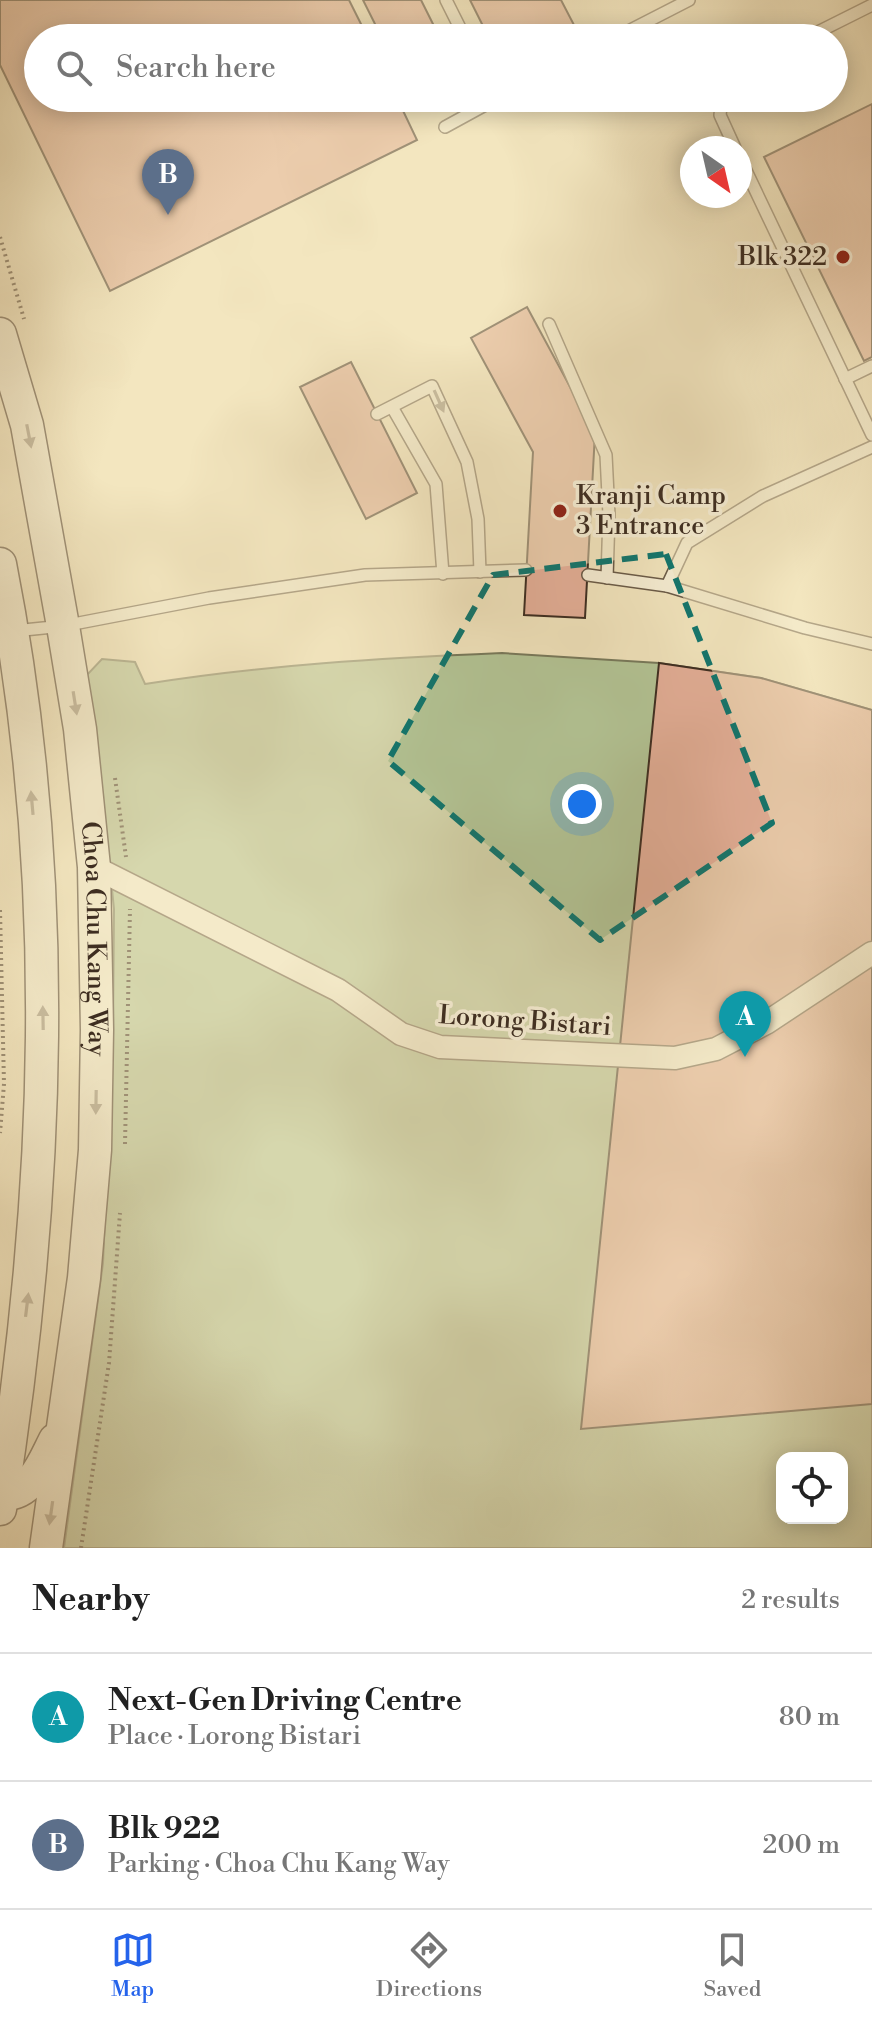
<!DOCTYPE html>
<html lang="en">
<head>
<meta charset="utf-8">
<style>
  :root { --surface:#fff; --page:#f6f6f6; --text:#222; --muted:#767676; --line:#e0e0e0; --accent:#2563eb }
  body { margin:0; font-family:"Libre Bodoni",serif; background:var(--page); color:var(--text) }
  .controls { position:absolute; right:24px; bottom:24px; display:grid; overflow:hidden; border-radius:16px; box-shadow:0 4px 20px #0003 }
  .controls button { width:72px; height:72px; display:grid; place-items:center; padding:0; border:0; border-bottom:2px solid var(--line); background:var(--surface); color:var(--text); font:40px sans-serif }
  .compass { position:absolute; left:680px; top:136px; width:72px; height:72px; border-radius:50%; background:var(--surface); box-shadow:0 4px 20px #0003; rotate:146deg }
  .you { position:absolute; left:582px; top:804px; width:28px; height:28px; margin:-20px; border:6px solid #fff; border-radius:50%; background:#1a73e8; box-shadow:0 0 0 12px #1a73e833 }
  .badge { display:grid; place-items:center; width:52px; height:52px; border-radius:50%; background:var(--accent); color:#fff; font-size:26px; font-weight:700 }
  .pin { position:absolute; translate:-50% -66px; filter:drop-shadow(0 2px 4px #0008) }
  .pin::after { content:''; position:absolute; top:42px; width:28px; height:24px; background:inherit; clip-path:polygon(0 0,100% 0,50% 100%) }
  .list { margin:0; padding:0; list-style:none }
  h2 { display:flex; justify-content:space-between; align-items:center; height:104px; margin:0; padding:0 32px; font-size:34px }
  h2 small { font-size:26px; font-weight:400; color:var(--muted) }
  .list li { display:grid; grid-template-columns:52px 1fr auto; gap:24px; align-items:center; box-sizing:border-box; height:128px; padding:0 32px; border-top:2px solid var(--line) }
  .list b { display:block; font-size:30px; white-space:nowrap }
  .list p { margin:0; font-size:26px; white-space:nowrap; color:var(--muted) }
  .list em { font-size:26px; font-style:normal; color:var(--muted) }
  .icon { flex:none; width:44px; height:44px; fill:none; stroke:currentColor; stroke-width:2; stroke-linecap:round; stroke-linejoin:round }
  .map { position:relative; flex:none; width:872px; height:1548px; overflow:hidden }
  .search { position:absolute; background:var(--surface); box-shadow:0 4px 20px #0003; left:24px; right:24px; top:24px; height:88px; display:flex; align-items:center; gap:20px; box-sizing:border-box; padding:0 28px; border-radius:44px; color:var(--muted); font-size:30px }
  .sheet { height:360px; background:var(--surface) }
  nav { display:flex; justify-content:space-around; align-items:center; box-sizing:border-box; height:112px; border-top:2px solid var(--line); background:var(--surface); font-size:22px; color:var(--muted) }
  nav a { display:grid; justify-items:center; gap:4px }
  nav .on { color:var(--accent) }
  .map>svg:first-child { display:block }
  .green { fill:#b4c697; stroke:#787a5c; stroke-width:2; fill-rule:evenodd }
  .building { fill:#e4af98; stroke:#3d2d21; stroke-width:2 }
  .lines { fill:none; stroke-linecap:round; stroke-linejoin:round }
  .lane-casing { stroke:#6a5b48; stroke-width:14 }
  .street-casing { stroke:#6a5b48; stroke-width:25 }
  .secondary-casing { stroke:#3d2d21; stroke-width:35 }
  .path { stroke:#3d2d21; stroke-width:4; stroke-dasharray:2 4; stroke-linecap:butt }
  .lane { stroke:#f7efd5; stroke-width:11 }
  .street { stroke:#f7efd5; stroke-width:22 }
  .secondary { stroke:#f7efd5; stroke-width:32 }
  .oneway { fill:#9a8e7b }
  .marked { fill:none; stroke:#0f766e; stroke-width:6; stroke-dasharray:16 10; stroke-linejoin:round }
  .poi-dot { fill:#8f2418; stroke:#f7efd5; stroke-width:3 }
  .labels { text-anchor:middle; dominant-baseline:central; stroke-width:7; stroke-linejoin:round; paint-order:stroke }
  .poi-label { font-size:26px; fill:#3d2d21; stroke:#f7efd5; text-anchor:end }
  .street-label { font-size:26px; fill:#3d2d21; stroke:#f7efd5 }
</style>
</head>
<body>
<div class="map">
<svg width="872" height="1548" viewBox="0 0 872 1548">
  <rect width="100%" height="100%" fill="#f3e6bf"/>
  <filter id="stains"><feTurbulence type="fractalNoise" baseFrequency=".0025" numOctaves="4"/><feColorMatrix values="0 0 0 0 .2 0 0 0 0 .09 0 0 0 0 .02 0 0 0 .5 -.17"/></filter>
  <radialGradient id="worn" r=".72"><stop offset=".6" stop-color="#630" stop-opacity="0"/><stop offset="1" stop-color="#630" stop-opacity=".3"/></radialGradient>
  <path class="green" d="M502 653 659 663 761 678 872 710V1548H64L103 1263 113 1033 114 909 97 741 85 677 102 659 135 662 145 684C264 665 382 658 502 653ZM782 1458H842V1518H782Z"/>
  <g class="building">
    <path d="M0 0H349L368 38H38V98H397L417 140 110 291 0 65Z"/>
    <path d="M363 0H421L440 38H382Z"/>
    <path d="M470 0H561L574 25 547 38H489Z"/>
    <path d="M411 98H438L416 109Z"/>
    <path d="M872 104V357L864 361 764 157Z"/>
    <path d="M527 307 595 433 585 618 524 615 533 452 471 338Z"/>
    <path d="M351 362 417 493 366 519 300 387Z"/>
    <path d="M659 663 761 678 872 710V1404L581 1429Z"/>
  </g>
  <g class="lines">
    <defs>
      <g id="lane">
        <path d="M446 0 465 38"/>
        <path d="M615 38 689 0"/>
        <path d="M806 38 872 5"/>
        <path d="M722 98 720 115 735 148"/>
        <path d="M445 127 498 98"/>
        <path d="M740 158 872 435"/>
        <path d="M549 324 606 455 609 515 607 578"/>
        <path d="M845 379 872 366"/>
        <path d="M392 407 436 484 443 574"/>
        <path d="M377 414 432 386 467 462 478 519 480 572"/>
        <path d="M588 575 667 586 805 628 872 644"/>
        <path d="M667 586 687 543 763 496 872 447"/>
        <path d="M14 631 63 626 209 598 365 575 526 570"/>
      </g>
      <path id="street" d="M94 867 338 990 401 1034 440 1047 675 1058 716 1049 766 1023 872 953"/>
      <g id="secondary">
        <path id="s1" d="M0 334 27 425 63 626 80 729 94 867 97 1030 95 1150 84 1278 46 1548"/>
        <path d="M0 564C62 879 50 1194 0 1509"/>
        <path d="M2 1494C32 1496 44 1461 55 1440"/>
      </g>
    </defs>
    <use href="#lane" class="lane-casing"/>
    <use href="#street" class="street-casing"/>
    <use href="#secondary" class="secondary-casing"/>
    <g class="path">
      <path d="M0 237 24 319"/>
      <path d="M115 778 126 857"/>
      <path d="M0 910 4 1084 0 1133"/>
      <path d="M125 1144 130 909"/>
      <path d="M81 1548 109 1363 120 1213"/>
    </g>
    <use href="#lane" class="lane"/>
    <use href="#street" class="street"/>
    <use href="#secondary" class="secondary"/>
  </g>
  <defs><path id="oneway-solid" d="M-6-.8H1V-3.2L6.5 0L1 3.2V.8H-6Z" transform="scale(2)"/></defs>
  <g class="oneway">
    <use href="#oneway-solid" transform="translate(439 401) rotate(66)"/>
    <use href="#oneway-solid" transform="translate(29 436) rotate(79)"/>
    <use href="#oneway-solid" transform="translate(75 703) rotate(81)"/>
    <use href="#oneway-solid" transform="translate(32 803) rotate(-95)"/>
    <use href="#oneway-solid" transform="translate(43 1018) rotate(-91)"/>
    <use href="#oneway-solid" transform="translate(96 1102) rotate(91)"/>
    <use href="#oneway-solid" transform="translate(27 1305) rotate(-83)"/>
    <use href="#oneway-solid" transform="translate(51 1513) rotate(98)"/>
  </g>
  <path d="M0 0H872V1548H0ZM666 554 772 823 600 940 388 761 493 575Z" fill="#f3e6bf" fill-opacity=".55" fill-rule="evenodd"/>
  <path class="marked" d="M666 554 772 823 600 940 388 761 493 575Z"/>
  <g class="poi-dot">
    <circle cx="843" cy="257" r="8"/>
    <circle cx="560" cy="511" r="8"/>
  </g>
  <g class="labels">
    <g class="poi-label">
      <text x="827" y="257">Blk 322</text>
      <text x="576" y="496" text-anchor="start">Kranji Camp<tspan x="576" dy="30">3 Entrance</tspan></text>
    </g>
    <g class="street-label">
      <text stroke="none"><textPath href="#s1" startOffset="614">Choa Chu Kang Way</textPath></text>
      <text transform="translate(525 1021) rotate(4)">Lorong Bistari</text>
    </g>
  </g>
  <rect width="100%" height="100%" filter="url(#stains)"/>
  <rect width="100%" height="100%" fill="url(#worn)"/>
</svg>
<div class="controls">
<button><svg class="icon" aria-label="locate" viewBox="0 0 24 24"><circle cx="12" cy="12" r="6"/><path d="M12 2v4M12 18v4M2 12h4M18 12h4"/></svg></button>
</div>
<svg class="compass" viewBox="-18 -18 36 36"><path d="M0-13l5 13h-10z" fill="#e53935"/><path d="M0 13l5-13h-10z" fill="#767676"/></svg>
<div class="you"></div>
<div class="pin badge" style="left:745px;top:1057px;background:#0f9aa8">A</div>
<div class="pin badge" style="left:168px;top:215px;background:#5c6f8a">B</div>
<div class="search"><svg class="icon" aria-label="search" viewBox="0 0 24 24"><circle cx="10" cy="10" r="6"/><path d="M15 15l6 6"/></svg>Search here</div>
</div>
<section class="sheet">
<h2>Nearby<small>2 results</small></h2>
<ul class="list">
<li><span class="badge" style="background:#0f9aa8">A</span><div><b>Next-Gen Driving Centre</b><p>Place · Lorong Bistari</p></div><em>80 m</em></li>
<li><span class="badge" style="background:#5c6f8a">B</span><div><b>Blk 922</b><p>Parking · Choa Chu Kang Way</p></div><em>200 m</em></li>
</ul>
</section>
<nav>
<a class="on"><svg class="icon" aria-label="map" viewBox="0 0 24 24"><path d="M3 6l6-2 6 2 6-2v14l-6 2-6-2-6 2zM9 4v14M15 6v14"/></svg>Map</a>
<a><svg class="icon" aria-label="directions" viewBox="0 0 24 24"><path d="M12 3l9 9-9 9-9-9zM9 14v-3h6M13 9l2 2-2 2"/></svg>Directions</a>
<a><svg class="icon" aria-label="saved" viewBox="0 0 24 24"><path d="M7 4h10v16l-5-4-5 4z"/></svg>Saved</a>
</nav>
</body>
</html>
